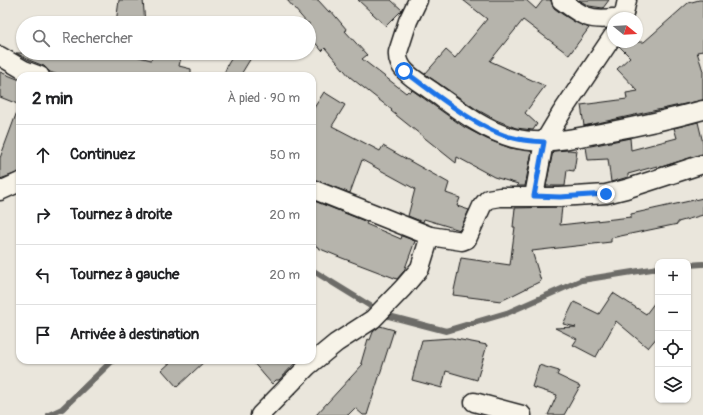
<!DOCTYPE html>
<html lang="fr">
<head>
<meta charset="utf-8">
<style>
  :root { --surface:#fff; --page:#f6f6f6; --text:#202124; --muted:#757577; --line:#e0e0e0 }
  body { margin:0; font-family:Pangolin,sans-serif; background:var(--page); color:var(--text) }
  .controls { position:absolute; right:12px; bottom:12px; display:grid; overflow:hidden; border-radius:8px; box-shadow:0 1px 3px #0004 }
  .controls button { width:36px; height:36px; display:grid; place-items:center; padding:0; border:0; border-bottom:1px solid var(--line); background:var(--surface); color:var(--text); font:20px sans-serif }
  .compass { position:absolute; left:607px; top:12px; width:36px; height:36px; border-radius:50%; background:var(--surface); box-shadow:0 1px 3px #0004; rotate:108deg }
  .stop { position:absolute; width:12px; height:12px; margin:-9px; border:3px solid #1a73e8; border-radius:50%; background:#fff }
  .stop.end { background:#1a73e8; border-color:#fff; box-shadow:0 1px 4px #0008 }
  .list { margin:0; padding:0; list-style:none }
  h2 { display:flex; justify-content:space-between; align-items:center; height:52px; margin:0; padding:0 16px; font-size:17px }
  h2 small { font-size:13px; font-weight:400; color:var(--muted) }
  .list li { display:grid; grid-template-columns:26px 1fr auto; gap:12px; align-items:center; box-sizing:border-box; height:60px; padding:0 16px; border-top:1px solid var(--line) }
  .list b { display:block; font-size:15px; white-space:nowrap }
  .list em { font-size:13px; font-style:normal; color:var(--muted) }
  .icon { flex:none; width:22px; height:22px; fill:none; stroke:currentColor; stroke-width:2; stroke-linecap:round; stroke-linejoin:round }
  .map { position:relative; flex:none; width:703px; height:415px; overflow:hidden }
  .search { position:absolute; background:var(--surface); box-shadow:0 1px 3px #0004; left:16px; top:16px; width:300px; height:44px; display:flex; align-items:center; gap:10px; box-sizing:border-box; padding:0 14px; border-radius:22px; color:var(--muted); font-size:15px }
  .panel { position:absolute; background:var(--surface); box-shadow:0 1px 3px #0004; left:16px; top:72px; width:300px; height:292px; border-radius:12px }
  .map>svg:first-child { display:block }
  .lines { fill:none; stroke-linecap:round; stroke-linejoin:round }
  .stream { stroke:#6d6c68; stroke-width:6 }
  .building { fill:#b6b4ac; stroke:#1c1c1c }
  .street-casing { stroke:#1c1c1c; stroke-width:21 }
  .street { stroke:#f7f3e8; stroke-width:18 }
  .route { stroke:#1a73e8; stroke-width:5 }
</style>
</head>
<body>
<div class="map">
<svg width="703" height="415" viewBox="0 0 703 415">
  <rect width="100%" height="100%" fill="#eae6dc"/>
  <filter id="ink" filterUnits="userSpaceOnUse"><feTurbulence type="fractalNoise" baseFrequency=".025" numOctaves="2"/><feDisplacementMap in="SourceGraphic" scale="8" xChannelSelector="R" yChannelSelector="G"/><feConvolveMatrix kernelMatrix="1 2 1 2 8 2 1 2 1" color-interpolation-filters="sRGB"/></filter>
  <g filter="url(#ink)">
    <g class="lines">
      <g class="stream">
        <path d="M688 265 703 264"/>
        <path d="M312 270 385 315 446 331 507 313 582 280 658 268"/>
        <path d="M49 415 62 409 113 360"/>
      </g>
    </g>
    <g class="building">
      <path d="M119 0H143L145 23H116Z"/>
      <path d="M287 0H318L329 12 331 11 347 30 345 31 367 55 362 59 406 93 408 91 410 92 412 90 464 127 487 139 510 148 532 151 525 186H517L518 184 494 177 457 157 456 163 391 111 392 110 350 77 325 48 322 51 309 35V23H307Z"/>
      <path d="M358 0H391L402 10 386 26Z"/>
      <path d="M463 0H526L536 9 543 0H551L552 4 554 8 562 14 575 22 589 28 569 55 523 20 490 61 545 86 525 113 537 124 533 130 516 128 496 120 476 109 425 74 446 50 455 58 487 19Z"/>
      <path d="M579 0H609L603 8 589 6Z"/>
      <path d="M699 0H703V51L697 52 703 71V100L584 126 581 105 627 99 626 93 638 91 617 69 630 57 619 46 622 42H644L688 3Z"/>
      <path d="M16 53H124L151 60 153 53H182L179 66 191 69V76H61L50 72 44 66 29 60Z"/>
      <path d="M235 53H254L240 76H223L228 64Z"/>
      <path d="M0 72 20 80V105L0 97Z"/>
      <path d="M324 92 345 105 332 126 380 151 383 146 449 183 446 193 460 198 457 206 469 210 460 230 424 219 423 222 408 216 415 189 362 160 350 193 312 179V111Z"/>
      <path d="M18 109 20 110V172L0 179V158Z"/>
      <path d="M698 122 703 143V154L658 168 657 166 628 174V177L611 182 608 159 588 160 586 147 630 138 631 150 677 138 674 128Z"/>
      <path d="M569 150 577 151 574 171 567 170 565 186H546L553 151Z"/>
      <path d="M703 198V215L678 222V224L611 238V242L532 251 541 281 501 301 453 295 461 258 510 265 515 227H513L515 208 562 207 560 225 631 217V214Z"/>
      <path d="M312 200 367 222 366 224 401 239 402 236 415 241 404 271 397 279 342 258 318 248V247L312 244Z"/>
      <path d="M613 293 646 314 658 298V336L648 348 616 321 596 357 573 345 577 339 555 328 576 327 563 324 574 302 599 314Z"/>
      <path d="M380 326 394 330 367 415H363L355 408 348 415H316L363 364 361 363 368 339 370 340 373 332Z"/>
      <path d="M451 338 487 345 477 380 446 371 442 388 412 380 422 340Z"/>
      <path d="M173 360H206L177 387 162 370Z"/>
      <path d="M251 360H298L279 380H276L272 384Z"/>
      <path d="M539 365 559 371 557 375 580 386 564 415H548L557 395 532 387Z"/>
    </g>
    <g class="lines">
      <defs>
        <g id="street">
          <path d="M418 0 408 21 398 52C396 71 418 81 432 91 456 108 483 130 513 138 543 146 575 138 606 132 639 126 670 119 703 110"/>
          <path d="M561 0C581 15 587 21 613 18"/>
          <path d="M623 18 627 0"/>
          <path d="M0 56 24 70 40 76"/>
          <path d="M0 191 20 182"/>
          <path d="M534 196 544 142 562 112 613 36"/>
          <path d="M430 236 462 241 467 239 482 206 488 199 500 197H560L606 194 626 189 703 164"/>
          <path d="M474 402 522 415"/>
          <path d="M260 415 308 366 336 343 373 319 403 288 420 268 430 236 312 189"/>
        </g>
      </defs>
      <use href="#street" class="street-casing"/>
      <use href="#street" class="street"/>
    </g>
  </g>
  <g class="lines" filter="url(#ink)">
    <path class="route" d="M404 71C432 91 480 131 514 138 524 141 534 141 544 142L534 196 560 197 606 194"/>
  </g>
</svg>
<div class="controls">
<button>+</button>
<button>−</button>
<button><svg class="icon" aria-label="locate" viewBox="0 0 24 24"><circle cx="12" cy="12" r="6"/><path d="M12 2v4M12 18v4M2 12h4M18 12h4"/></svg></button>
<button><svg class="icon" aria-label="layers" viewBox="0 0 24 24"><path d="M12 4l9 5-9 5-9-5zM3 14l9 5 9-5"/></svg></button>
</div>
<svg class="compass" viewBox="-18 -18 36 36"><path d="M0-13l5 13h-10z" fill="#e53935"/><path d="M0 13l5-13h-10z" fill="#757577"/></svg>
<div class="stop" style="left:404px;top:71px"></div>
<div class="stop end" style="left:606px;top:194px"></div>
<div class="search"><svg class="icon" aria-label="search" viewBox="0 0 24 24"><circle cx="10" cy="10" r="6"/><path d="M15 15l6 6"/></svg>Rechercher</div>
<section class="panel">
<h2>2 min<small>À pied · 90 m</small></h2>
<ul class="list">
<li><svg class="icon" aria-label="ahead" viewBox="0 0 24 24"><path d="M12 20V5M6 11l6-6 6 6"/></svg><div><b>Continuez</b></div><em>50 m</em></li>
<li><svg class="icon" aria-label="right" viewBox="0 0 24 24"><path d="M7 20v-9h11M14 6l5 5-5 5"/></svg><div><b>Tournez à droite</b></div><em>20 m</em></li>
<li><svg class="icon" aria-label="left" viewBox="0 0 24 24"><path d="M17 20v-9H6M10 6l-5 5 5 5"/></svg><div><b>Tournez à gauche</b></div><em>20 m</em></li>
<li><svg class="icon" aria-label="arrive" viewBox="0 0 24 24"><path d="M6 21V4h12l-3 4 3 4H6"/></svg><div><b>Arrivée à destination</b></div></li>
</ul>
</section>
</div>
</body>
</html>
